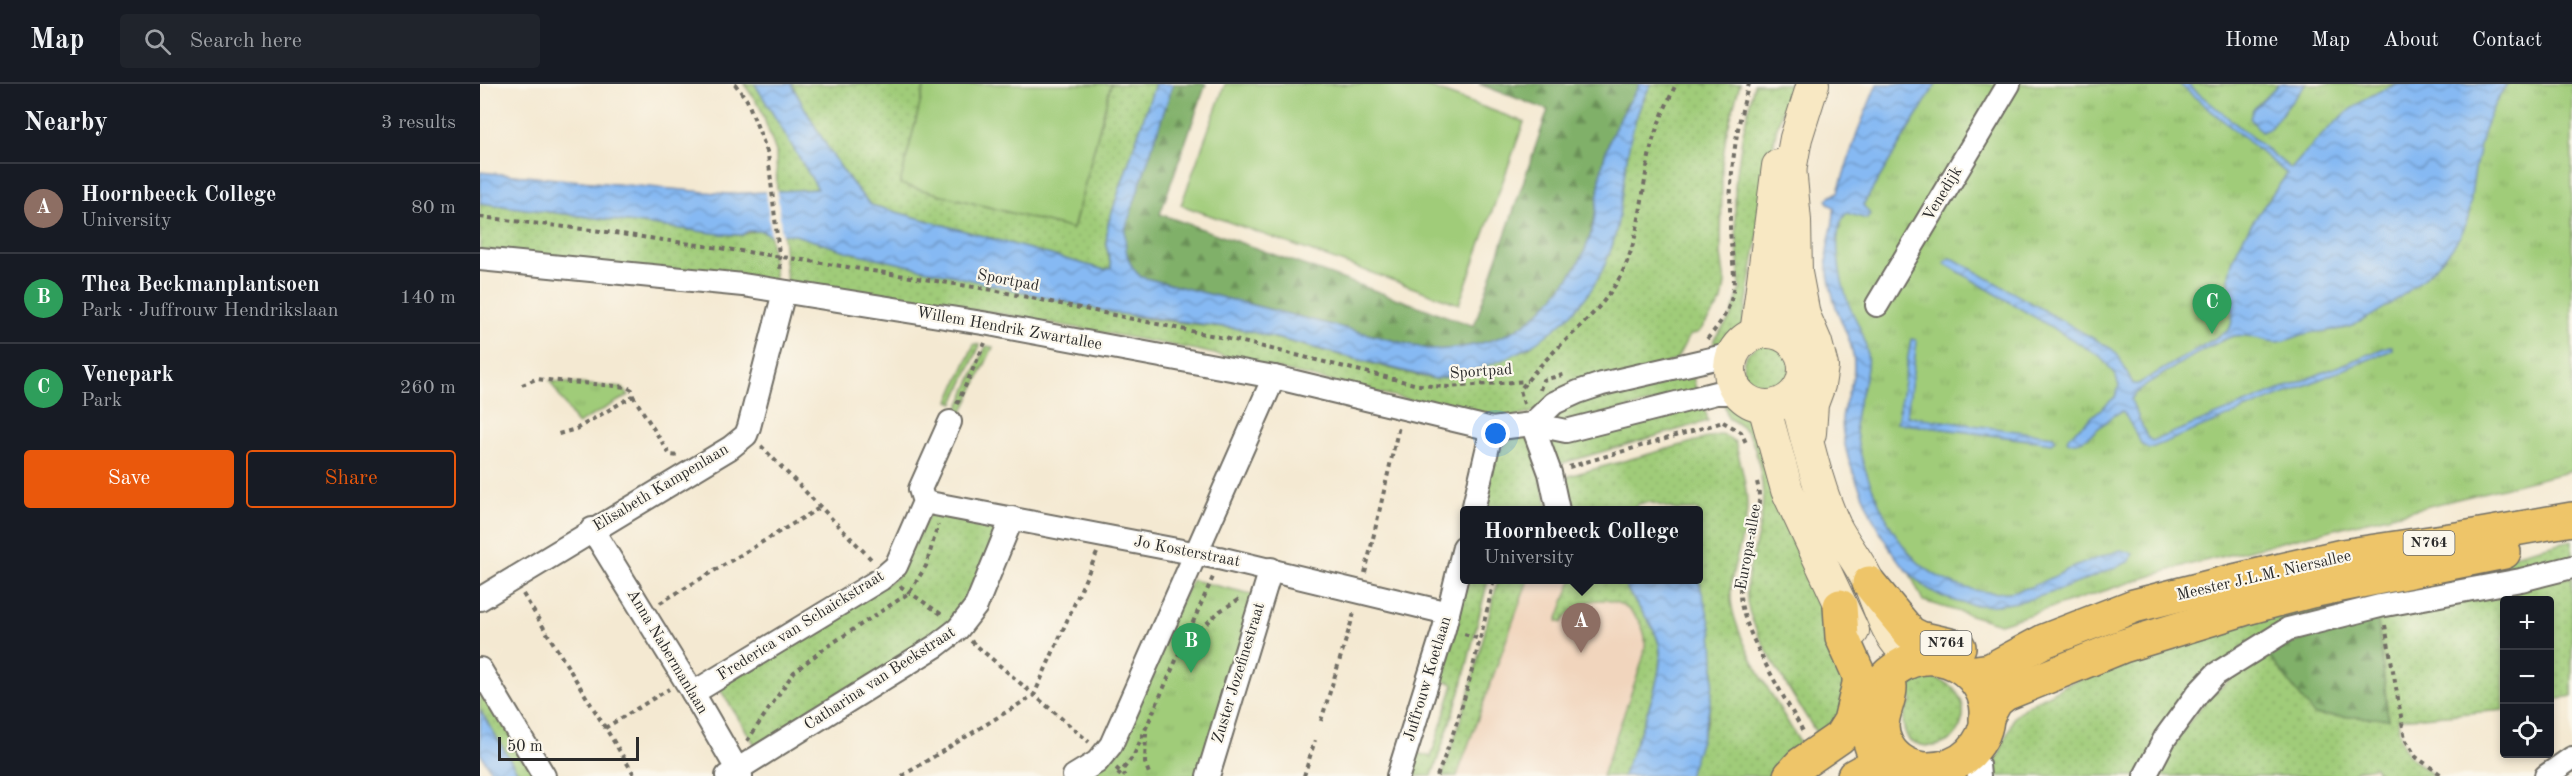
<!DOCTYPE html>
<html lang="en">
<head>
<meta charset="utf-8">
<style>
  :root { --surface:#171b24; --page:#20242c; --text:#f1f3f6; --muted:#9ea1a6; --line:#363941; --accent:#ea580c }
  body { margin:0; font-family:"Old Standard TT",serif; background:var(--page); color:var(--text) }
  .controls { position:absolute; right:18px; bottom:18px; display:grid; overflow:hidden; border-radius:6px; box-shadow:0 3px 9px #0003 }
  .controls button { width:54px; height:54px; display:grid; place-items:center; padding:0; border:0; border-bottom:2px solid var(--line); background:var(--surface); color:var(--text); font:30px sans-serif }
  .scale { position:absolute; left:18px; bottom:15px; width:141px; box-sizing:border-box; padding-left:6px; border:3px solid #2b2b2b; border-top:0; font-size:16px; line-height:21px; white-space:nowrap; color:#2b2b2b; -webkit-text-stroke:4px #fbf7ec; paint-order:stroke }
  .you { position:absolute; left:1016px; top:350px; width:21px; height:21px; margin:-15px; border:4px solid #fff; border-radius:50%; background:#1a73e8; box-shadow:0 0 0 9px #1a73e833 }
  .badge { display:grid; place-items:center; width:39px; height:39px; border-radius:50%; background:var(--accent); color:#fff; font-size:20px; font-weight:700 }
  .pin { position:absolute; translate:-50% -50px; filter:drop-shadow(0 2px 3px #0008) }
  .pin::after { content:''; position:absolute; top:32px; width:21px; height:18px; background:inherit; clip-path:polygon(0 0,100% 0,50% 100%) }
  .popup { position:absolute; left:980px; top:422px; width:243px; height:78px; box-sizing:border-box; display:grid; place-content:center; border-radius:6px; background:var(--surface); filter:drop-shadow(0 2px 4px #0005); font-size:20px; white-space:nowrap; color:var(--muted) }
  .popup b { font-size:22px; color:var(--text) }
  .popup::after { content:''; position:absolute; left:50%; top:100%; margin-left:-12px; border:12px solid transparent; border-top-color:var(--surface) }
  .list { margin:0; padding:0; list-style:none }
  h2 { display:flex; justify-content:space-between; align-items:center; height:78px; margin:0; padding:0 24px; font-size:26px }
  h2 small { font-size:20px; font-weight:400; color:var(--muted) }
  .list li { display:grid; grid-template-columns:39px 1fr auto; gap:18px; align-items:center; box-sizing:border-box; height:90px; padding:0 24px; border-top:2px solid var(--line) }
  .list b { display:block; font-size:22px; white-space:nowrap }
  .list p { margin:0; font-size:20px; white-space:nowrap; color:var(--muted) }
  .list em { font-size:20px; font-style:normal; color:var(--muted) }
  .actions { display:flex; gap:12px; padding:18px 24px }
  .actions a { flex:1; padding:14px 0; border:2px solid var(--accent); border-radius:6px; text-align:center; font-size:21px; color:var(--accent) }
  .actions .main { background:var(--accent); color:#fff }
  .icon { flex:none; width:33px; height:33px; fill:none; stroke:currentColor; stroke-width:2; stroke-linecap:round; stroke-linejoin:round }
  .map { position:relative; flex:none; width:2092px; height:692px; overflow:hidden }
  header { display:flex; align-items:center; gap:36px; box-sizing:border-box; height:84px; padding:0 30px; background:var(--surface); border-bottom:2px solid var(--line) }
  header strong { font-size:28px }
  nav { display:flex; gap:33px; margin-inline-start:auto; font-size:21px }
  .search { width:420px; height:54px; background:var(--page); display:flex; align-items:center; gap:15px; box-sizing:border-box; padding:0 21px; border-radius:6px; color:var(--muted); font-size:22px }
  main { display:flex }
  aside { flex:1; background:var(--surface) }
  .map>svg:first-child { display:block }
  .built { fill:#f1d5bd }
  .grass { fill:url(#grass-dots); stroke:#667c52; stroke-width:1.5 }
  .forest { fill:url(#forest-firs); stroke:#566e4a; stroke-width:1.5 }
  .park { fill:url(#park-tufts); stroke:#667c52; stroke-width:1.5 }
  .garden { fill:#a0cc79; stroke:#667c52; stroke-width:1.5 }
  .water { fill:url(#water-waves); stroke:#58728f; stroke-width:1.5 }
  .pier { fill:#f4e9d2 }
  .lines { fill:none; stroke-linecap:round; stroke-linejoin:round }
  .minor-casing { stroke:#716e65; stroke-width:26 }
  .secondary-casing { stroke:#716e65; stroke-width:34 }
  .primary-casing { stroke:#716e65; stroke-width:36 }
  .path { stroke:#716e65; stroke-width:4; stroke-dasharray:4.5 4.5; stroke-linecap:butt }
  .minor { stroke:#fff; stroke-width:22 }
  .secondary { stroke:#f8e8c3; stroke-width:32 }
  .primary { stroke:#eec569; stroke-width:33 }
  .labels { text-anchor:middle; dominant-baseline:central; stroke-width:4.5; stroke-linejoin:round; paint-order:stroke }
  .shield { fill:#fbf7ec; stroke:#696865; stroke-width:1.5 }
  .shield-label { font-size:15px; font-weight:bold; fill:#2b2b2b }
  .street-label { font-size:16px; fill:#2b2b2b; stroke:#fbf7ec }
</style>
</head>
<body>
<header>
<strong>Map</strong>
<div class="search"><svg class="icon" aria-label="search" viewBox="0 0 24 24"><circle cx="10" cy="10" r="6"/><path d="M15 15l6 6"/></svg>Search here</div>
<nav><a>Home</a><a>Map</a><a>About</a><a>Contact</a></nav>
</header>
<main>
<aside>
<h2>Nearby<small>3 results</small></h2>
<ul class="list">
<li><span class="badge" style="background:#8d6e63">A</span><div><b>Hoornbeeck College</b><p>University</p></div><em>80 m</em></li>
<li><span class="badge" style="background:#2e9e5b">B</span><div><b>Thea Beckmanplantsoen</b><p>Park · Juffrouw Hendrikslaan</p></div><em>140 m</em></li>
<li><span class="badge" style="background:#2e9e5b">C</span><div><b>Venepark</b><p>Park</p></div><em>260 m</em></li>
</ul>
<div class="actions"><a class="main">Save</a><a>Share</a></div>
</aside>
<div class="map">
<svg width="2092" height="692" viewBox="0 0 2092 692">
  <defs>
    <pattern id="grass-dots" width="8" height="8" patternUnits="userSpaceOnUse" patternTransform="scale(1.5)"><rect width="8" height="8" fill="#a0cc79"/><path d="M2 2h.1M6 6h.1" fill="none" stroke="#8aaf69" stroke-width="1.8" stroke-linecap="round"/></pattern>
    <pattern id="forest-firs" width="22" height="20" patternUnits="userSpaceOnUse" patternTransform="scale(1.5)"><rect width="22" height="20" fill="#80b069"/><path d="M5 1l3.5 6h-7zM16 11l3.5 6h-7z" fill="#698f57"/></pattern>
    <pattern id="park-tufts" width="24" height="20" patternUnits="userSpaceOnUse" patternTransform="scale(1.5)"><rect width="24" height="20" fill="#a0cc79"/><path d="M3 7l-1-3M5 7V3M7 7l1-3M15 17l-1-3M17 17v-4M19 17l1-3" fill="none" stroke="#8aaf69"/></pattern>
    <pattern id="water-waves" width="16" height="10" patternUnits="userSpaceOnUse" patternTransform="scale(1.5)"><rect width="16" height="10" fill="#86b9f3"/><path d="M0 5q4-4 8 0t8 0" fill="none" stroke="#6e97c5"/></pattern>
  </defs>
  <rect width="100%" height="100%" fill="#fbf7ec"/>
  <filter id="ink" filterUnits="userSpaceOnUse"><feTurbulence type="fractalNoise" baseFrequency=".0167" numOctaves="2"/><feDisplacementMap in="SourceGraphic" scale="12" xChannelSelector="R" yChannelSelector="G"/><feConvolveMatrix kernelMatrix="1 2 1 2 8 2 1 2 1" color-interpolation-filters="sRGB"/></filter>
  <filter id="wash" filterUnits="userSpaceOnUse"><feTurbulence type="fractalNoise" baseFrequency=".008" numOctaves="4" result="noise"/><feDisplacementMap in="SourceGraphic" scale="24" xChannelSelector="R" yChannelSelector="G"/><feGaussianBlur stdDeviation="1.35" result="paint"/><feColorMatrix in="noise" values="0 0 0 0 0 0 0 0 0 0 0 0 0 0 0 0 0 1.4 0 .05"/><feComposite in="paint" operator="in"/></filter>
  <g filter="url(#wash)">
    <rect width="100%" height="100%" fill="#f4e9d2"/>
    <path class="built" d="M1048 496H1143L1175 549 1143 692H977Z"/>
    <g class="grass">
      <path d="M264 0H275L339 105 297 108 296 68 280 23Z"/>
      <path d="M311 0H445L420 100 593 145 631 0H675L628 140 626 160 631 184 625 186 391 121C357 86 335 41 311 0Z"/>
      <path d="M1171 0H1260L1246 51 1242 80 1241 170 1245 199 1242 217 1219 248 1209 252 1196 276 1050 329 1019 337 717 266 522 230 307 199 303 150H312L366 167 660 234 761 245 943 293 955 295 987 289 1050 263 1132 164 1152 41Z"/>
      <path d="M1274 0H1311L1296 46 1262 246 1249 262 1234 264V255L1251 233 1260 205 1255 130V102L1262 54Z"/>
      <path d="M0 119 241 150C247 150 256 152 262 151 272 148 279 144 290 151L295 199 0 166Z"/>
      <circle cx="1287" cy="284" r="24"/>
      <path d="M494 260 500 261 474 319 469 317Z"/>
      <path d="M506 262 513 263 477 340 472 338Z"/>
      <path d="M1211 285 1217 309 1077 340 1073 327 1081 322Z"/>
      <path d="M1243 315 1263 322 1275 332 1317 467 1366 574 1362 630 1340 655C1321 623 1271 551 1267 517 1264 491 1276 465 1280 440 1285 417 1283 398 1278 376 1272 352 1270 346 1248 334Z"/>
      <path d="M1223 318 1228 337 1076 381 1070 357 1075 351Z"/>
      <path d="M1242 350 1255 358C1261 382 1270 409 1266 435 1262 463 1249 486 1251 516 1255 558 1301 625 1323 664L1291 692H1208L1228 635 1234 588 1231 544 1218 494V426H1196L1169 418 1158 420 1155 426H1094L1085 393Z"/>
      <path d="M1041 351 1050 357 1069 426H1001C1009 398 1009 362 1041 351Z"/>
      <path d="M450 429 519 443 479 539 277 664 238 602 416 494Z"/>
      <path d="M2092 456V475L1762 563 1657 692H1510L1534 633 1544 624 1586 601 1676 562Z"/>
      <path d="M2092 493V612L2070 617V516H2024V626L1918 635C1920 668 1929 674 1955 692H1899L1895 683 1877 686 1871 692H1678C1692 666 1705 640 1725 618 1743 599 1766 584 1787 569L1908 635 1897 528Z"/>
      <path d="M985 496H1008L981 605 952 692H927L934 668 951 673 974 600 957 594Z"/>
      <path d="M1018 496H1048L977 692H962L988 613Z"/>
      <path d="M1092 496H1143C1151 519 1173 535 1179 560 1187 591 1154 660 1143 692H1122C1132 664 1142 636 1151 609 1156 594 1163 579 1165 564 1168 539 1146 515 1120 516 1105 516 1089 525 1082 539L1077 537Z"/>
      <path d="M1452 594C1509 607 1480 684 1429 656 1420 641 1422 630 1432 617L1425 604 1442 595Z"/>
      <path d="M0 599 57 692H40L0 626Z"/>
    </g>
    <g class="forest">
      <path d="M693 0H726L680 130 994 242 1068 26 999 0H1160C1149 19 1135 39 1128 61 1118 88 1119 118 1112 146 1102 186 1062 235 1023 252 1001 261 976 265 952 266L661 193C646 180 645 165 645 146Z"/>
      <path d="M1897 528 1908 635 1834 631 1787 569Z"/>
    </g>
    <g class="park">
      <path d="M1433 0H2092V387L1699 483 1520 540 1443 517 1371 366 1383 279 1353 165 1366 120Z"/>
      <path d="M70 297 142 304 149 311 97 340Z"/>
      <path d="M712 496 776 511 719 692H609Z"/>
    </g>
    <g class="garden">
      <path d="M445 0H631L593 145 420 100Z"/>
      <path d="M745 0H940L1044 38 979 220 701 121Z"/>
    </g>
    <g class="water">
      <path d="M275 0H311C335 41 357 86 391 121L625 186 631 184V181L626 160 628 140 675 0H693L645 146C645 165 646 180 661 193L951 266C976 265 1001 261 1023 252 1062 235 1102 186 1112 146 1119 118 1118 88 1128 61 1135 39 1149 19 1160 0H1171C1147 42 1146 85 1139 132 1124 230 1046 279 955 295L761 245 634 229 366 167 312 150 290 151 283 147H268L262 151 241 150 0 119V88L248 110 338 105Z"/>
      <path d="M1397 0H1456L1383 121 1390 130 1387 135 1367 129C1349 145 1361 200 1369 221 1374 233 1382 245 1385 258 1395 292 1371 319 1376 347 1381 385 1406 443 1431 471 1457 500 1506 516 1544 505 1559 501 1575 492 1589 485 1606 478 1623 472 1641 466L1653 469 1650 477C1543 523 1453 565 1391 430 1378 400 1362 369 1362 335 1363 318 1374 301 1374 282 1374 262 1364 245 1357 226 1352 212 1349 197 1347 182 1344 162 1355 144 1354 124L1349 120 1347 115 1358 108 1377 49Z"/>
      <path d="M1699 0H1707L1811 85C1838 53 1878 10 1920 0H2027C2005 31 1999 60 1993 98 1991 109 1991 123 1988 134 1975 177 1913 222 1874 241 1860 248 1841 246 1825 250 1814 253 1806 258 1795 258 1782 257 1767 249 1754 252 1739 255 1655 304 1651 316L1667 353 1672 357 1909 262H1912V266L1669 365 1662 361 1643 327C1624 332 1610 362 1589 358L1587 356 1589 352 1635 313 1639 302 1635 290 1620 272 1464 179 1469 174 1474 175 1632 265 1639 273 1653 300H1658L1749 246C1759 226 1744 203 1751 182 1762 147 1787 119 1807 90Z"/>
      <path d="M1799 0H1826L1789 45 1781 48 1770 34 1773 25Z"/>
      <path d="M1431 255 1436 256 1437 258 1427 332 1573 352 1576 356 1572 359 1417 339Z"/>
      <path d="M1218 494C1222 511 1228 527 1231 544 1240 592 1228 640 1211 685L1208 692H1143C1154 660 1187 592 1179 560 1173 535 1151 519 1143 496Z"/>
      <path d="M0 626 40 692H14L0 669Z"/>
    </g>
    <path class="pier" d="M286 105H297L302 153 291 154Z"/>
  </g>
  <g filter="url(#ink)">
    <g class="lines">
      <defs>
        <g id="minor">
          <path d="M0 175 263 201 509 240 794 293 1012 345 1052 340 1086 347 1236 309H1259"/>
          <path d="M1397 221 1529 0"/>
          <path d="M1052 340 1074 319 1098 308 1122 300 1253 270"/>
          <path d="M1052 340 1070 389 1078 426"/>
          <path d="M444 418 739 474 968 529"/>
          <path d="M993 426 1012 345"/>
          <path d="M112 445 213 609 261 692"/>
          <path d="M0 515 250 364 266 351 269 343 304 208"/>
          <path d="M0 585 64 692"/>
          <path d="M213 609 401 495 416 482 444 418 440 405 470 338"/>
          <path d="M1498 681 1499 692"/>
          <path d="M247 692 456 562 478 545 496 522 532 434"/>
          <path d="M594 692 617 678 631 661 794 293"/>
          <path d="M728 692 791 485"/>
          <path d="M918 692 964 545 984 463"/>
          <path d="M1665 692 1685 654 1718 609 1736 590 1808 545 1900 522 2041 496 2092 483"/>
          <path d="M2066 692 2092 674"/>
        </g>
        <g id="secondary">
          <path d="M1310 83 1315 137 1316 189 1324 231 1336 259 1342 282 1339 301 1332 320 1330 349"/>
          <path d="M1307 103 1316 54 1333 0"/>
          <path d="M1301 200 1306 253"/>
          <circle cx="1287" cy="285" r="37"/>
          <path d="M1276 250 1298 82"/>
          <path d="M1315 311C1327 354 1336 401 1355 442 1365 462 1381 480 1390 501 1401 527 1409 563 1438 575"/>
          <path d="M1284 322 1307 406 1373 547"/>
        </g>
        <g id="primary">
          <path d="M1389 499 1430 549 1440 554 1479 563"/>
          <path d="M1489 589 1510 586 1564 557 1654 522 1745 499 1862 472 1983 454 2092 435"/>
          <path d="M1408 591C1417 616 1392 633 1407 661 1415 676 1431 685 1448 685 1464 685 1479 680 1490 669 1539 620 1474 545 1415 585 1378 610 1377 670 1417 692"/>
          <path d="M1506 635 1516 617 1525 610 1643 562 1770 523 1831 507 2024 468"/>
          <path d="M1310 692 1321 680 1360 653 1370 637 1379 600V591L1362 553 1360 522"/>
          <path d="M1374 692 1399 678 1416 673"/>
        </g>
      </defs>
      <use href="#minor" class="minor-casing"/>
      <use href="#secondary" class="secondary-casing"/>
      <use href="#primary" class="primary-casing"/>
      <g class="path">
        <path d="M255 0 267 16 288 70 301 189"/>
        <path d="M0 133 120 147 323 176 513 206 759 257 938 301 969 303 1047 297"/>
        <path d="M1227 255C1269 209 1249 185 1250 133 1250 87 1256 43 1269 0"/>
        <path d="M42 301 56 295 147 303 152 306 153 312 96 345 75 351"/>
        <path d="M1060 306 1063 296 1086 290"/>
        <path d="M153 312 190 371 199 372"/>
        <path d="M477 320 505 259"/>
        <path d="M1044 320 1040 306 1047 297C1076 260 1119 233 1141 191 1161 152 1161 110 1170 68 1175 44 1186 22 1196 0"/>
        <path d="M1243 338 1261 348 1267 361"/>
        <path d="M281 362 393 477"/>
        <path d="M1089 383 1243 338"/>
        <path d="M1277 398C1286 432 1262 472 1260 507 1258 541 1307 617 1324 649"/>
        <path d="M885 489 919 342"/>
        <path d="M420 502 464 532"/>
        <path d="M43 510 155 692"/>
        <path d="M180 519 341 423"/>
        <path d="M1905 541 1925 655 1936 673 1963 692"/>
        <path d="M984 550 1000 555"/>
        <path d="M491 557 609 658"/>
        <path d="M707 558 740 527 761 514"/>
        <path d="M841 637 875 526"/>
        <path d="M125 644 189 605"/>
        <path d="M666 649 665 679 670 692"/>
        <path d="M267 657 314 588 345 564 429 509 446 482 458 441"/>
        <path d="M636 684 645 692"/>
        <path d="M422 692 554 611 617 469"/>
        <path d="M638 692 654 671 733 493"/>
        <path d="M824 692 835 656"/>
        <path d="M957 692C983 630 999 561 1014 496"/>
      </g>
      <use href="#minor" class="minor"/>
      <use href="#secondary" class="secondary"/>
      <use href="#primary" class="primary"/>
    </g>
  </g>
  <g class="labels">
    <g class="shield">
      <rect x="1923.5" y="447" width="51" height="24" rx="4.5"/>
      <rect x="1440.5" y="547" width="51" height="24" rx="4.5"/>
    </g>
    <g class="shield-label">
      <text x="1949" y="459">N764</text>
      <text x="1466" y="559">N764</text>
    </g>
    <g class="street-label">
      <text transform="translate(1463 110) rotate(-59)">Venedijk</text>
      <text transform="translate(528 197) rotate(11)">Sportpad</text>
      <text transform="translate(529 245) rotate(10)">Willem Hendrik Zwartallee</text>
      <text transform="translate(1001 288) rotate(-4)">Sportpad</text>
      <text transform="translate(181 404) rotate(-31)">Elisabeth Kampenlaan</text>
      <text transform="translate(1269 463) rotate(-80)">Europa-allee</text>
      <text transform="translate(707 468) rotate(11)">Jo Kosterstraat</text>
      <text transform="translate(1784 492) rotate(-13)">Meester J.L.M. Niersallee</text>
      <text transform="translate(321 542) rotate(-32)">Frederica van Schaickstraat</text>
      <text transform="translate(187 568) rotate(59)">Anna Nabermanlaan</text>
      <text transform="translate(759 589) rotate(-73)">Zuster Jozefinestraat</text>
      <text transform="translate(400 595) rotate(-33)">Catharina van Beekstraat</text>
      <text transform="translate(948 595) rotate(-73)">Juffrouw Koetlaan</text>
    </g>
  </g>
</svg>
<div class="controls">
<button>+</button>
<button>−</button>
<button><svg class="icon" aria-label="locate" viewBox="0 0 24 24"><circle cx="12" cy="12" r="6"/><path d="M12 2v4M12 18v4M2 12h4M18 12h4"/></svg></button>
</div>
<div class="scale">50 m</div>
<div class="you"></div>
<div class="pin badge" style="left:1101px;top:569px;background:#8d6e63">A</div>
<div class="popup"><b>Hoornbeeck College</b>University</div>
<div class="pin badge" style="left:711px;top:589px;background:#2e9e5b">B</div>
<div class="pin badge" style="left:1732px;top:250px;background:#2e9e5b">C</div>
</div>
</main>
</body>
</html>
